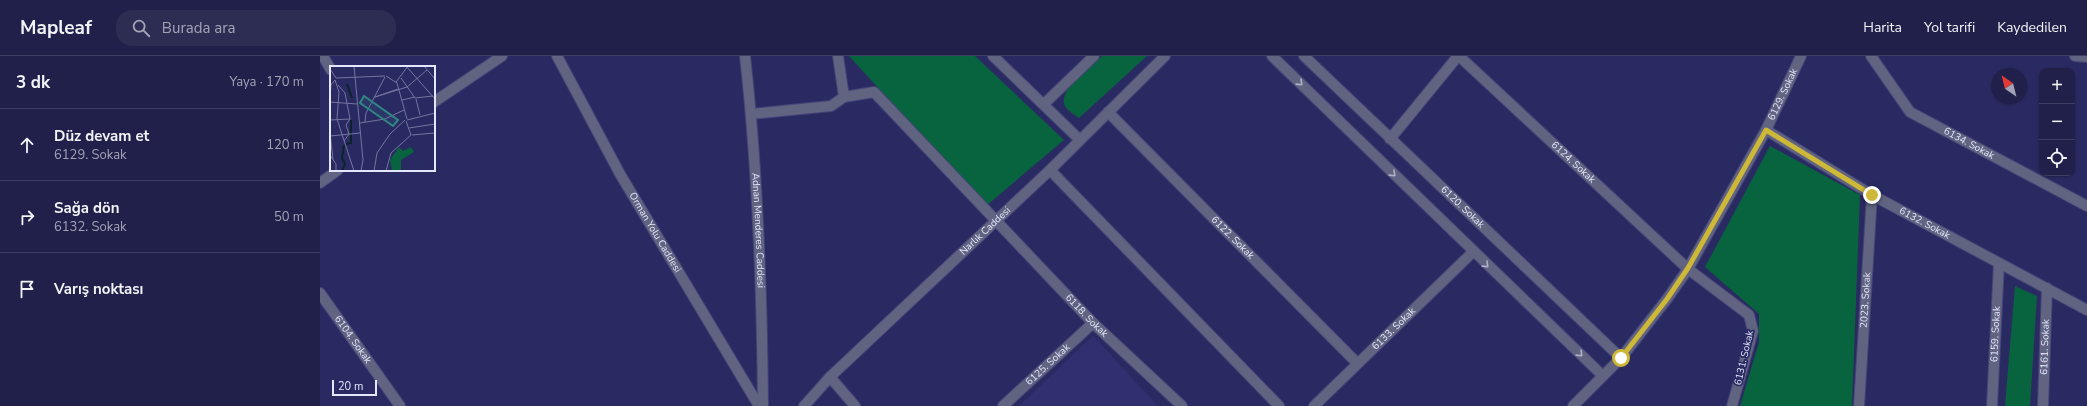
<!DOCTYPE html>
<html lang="tr">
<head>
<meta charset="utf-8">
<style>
  :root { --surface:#20204a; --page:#2d2d54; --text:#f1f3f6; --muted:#a2a3b5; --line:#3d3e62 }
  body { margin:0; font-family:"Nunito Sans",sans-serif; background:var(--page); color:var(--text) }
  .controls { position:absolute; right:12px; top:12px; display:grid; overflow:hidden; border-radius:8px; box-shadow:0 1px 3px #0004 }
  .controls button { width:36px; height:36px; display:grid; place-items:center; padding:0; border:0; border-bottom:1px solid var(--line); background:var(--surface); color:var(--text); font:20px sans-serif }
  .compass { position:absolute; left:1671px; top:12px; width:36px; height:36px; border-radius:50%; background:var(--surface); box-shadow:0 1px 3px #0004; rotate:325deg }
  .scale { position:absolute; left:12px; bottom:10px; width:45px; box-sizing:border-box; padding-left:4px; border:2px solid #e3e6fc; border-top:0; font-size:11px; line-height:14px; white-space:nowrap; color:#e3e6fc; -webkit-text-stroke:3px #2a2a63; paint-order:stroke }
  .stop { position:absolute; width:12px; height:12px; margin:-9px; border:3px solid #ceb837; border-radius:50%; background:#fff }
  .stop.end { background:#ceb837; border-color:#fff; box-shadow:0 1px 4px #0008 }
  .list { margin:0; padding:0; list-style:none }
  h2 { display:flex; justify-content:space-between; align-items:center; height:52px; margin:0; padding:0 16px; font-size:17px }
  h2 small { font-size:13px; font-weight:400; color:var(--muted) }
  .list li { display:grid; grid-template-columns:26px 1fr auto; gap:12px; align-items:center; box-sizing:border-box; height:72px; padding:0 16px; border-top:1px solid var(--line) }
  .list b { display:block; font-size:15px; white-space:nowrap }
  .list p { margin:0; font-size:13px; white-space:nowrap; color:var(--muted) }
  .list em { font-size:13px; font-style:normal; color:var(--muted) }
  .icon { flex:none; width:22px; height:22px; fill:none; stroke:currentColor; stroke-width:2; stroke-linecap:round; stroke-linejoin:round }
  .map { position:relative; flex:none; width:1767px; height:350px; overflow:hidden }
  header { display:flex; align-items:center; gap:24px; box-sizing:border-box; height:56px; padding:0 20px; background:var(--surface); border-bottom:1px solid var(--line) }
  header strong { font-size:19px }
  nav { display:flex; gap:22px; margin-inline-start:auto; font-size:14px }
  .search { width:280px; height:36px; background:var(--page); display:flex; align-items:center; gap:10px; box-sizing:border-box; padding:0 14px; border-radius:16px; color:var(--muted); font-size:15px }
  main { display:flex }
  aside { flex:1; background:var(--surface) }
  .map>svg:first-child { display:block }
  .built { fill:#303071 }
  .green { fill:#08633f }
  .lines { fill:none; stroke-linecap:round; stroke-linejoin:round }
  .minor-casing { stroke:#444478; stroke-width:12 }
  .tertiary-casing { stroke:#444478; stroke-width:12 }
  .minor { stroke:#616480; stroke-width:10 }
  .tertiary { stroke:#616480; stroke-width:10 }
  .oneway { stroke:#afb2ca }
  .route { stroke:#ceb837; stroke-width:5 }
  .labels { text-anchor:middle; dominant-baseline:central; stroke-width:3.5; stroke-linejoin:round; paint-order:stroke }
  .street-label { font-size:10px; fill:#e3e6fc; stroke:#2a2a63 }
  .inset-river { fill:none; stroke:#0b242b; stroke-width:2 }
  .inset-road { fill:none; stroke:#7475a0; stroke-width:1 }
  .view { fill:#2f8783; fill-opacity:0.15; stroke:#2f8783; stroke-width:2 }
  .inset-edge { fill:none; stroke:#e3e6fc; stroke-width:2 }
</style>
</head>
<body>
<header>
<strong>Mapleaf</strong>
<div class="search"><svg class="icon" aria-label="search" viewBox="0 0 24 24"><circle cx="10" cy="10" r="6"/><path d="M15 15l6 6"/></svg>Burada ara</div>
<nav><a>Harita</a><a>Yol tarifi</a><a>Kaydedilen</a></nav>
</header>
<main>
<aside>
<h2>3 dk<small>Yaya · 170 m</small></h2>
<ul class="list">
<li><svg class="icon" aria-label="ahead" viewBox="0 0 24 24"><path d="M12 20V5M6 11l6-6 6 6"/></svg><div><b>Düz devam et</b><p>6129. Sokak</p></div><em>120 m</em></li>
<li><svg class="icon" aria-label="right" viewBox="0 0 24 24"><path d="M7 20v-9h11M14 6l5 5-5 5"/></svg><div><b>Sağa dön</b><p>6132. Sokak</p></div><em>50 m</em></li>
<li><svg class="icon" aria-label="arrive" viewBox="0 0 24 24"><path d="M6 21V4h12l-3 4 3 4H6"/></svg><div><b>Varış noktası</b></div></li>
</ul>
</aside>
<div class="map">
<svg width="1767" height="350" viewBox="0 0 1767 350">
  <rect width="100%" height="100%" fill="#2a2a63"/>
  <path class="built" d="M773 280 838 350H699Z"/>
  <g class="green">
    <path d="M529 0H655L744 84 666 150Z"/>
    <path d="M782 0H827L759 62C755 59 747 54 745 50 737 34 771 10 782 0Z"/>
    <path d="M1450 90 1540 139 1532 350H1420L1439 286V258L1385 211Z"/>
    <path d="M1695 230 1717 240 1710 350H1685Z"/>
  </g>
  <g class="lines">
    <defs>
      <g id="minor">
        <path d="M3 0 11 14"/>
        <path id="s1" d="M237 0 300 118 439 350"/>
        <path d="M673 0 760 84"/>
        <path d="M952 0 1282 319"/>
        <path id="s2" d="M984 0 1301 302"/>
        <path id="s3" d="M1139 0 1368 213 1429 259 1433 275 1412 350"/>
        <path id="s4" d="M1551 0 1590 56 1767 150"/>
        <path d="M1755 0 1767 1"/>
        <path id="s5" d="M524 41 554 36 773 267 862 350"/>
        <path d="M114 46 182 0"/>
        <path d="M724 48 774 0"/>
        <path id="s6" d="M788 56 1037 307"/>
        <path d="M431 58 511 50 524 41 518 0"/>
        <path id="s7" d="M1446 74 1552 139 1767 254"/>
        <path d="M1070 83 1138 0"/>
        <path d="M730 114 959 350"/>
        <path d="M0 127 18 114"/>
        <path id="s8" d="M0 237 80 350"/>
        <path d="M510 321 535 350"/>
        <path id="s9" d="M484 350 510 321 730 114 845 0"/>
        <path id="s10" d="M683 350 773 267"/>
        <path id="s11" d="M994 350 1153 196"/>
        <path id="s12" d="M1539 350 1552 139"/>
        <path id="s13" d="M1672 350 1679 207"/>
        <path id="s14" d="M1723 350 1727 232"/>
      </g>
      <g id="tertiary">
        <path id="s15" d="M425 0C438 116 442 233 443 350"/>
        <path id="s16" d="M1253 350 1301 302 1347 243 1368 213 1446 74 1481 0"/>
      </g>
    </defs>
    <use href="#minor" class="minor-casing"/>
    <use href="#tertiary" class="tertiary-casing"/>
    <use href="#minor" class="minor"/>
    <use href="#tertiary" class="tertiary"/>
  </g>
  <defs><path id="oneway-chevron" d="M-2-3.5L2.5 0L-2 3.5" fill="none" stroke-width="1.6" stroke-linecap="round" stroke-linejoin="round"/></defs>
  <g class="oneway">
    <use href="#oneway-chevron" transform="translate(980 27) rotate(44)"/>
    <use href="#oneway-chevron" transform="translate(1073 118) rotate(44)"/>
    <use href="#oneway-chevron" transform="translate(1166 209) rotate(44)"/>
    <use href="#oneway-chevron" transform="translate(1260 298) rotate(44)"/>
  </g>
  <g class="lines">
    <path class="route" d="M1301 302 1347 243 1368 212 1446 74 1552 139"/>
  </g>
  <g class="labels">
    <g class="street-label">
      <text stroke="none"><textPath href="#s16" startOffset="378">6129. Sokak</textPath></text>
      <text stroke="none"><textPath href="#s4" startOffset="135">6134. Sokak</textPath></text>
      <text stroke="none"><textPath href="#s3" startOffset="156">6124. Sokak</textPath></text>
      <text stroke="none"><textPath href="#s2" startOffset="219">6120. Sokak</textPath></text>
      <text stroke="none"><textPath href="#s7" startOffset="184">6132. Sokak</textPath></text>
      <text stroke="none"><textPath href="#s15" startOffset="175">Adnan Menderes Caddesi</textPath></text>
      <text stroke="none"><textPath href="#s9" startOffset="252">Narlık Caddesi</textPath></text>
      <text stroke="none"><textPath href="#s1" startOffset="202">Orman Yolu Caddesi</textPath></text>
      <text stroke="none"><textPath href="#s6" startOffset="177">6122. Sokak</textPath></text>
      <text stroke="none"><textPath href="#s12" startOffset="106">2023. Sokak</textPath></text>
      <text stroke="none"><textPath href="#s5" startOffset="339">6118. Sokak</textPath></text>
      <text stroke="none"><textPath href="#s11" startOffset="111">6133. Sokak</textPath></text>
      <text stroke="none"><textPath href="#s13" startOffset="72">6159. Sokak</textPath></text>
      <text stroke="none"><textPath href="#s8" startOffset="57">6104. Sokak</textPath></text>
      <text stroke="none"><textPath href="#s14" startOffset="59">6161. Sokak</textPath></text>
      <text transform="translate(1424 302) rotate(-77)">6131. Sokak</text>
      <text stroke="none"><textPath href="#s10" startOffset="61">6125. Sokak</textPath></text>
    </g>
  </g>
  <g transform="translate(10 10)">
    <rect width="105" height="105" fill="#2a2a63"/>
    <path d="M69 81 73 85 81 81 84 86 71 94V105H62L60 94Z" fill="#08633f"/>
    <path class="inset-river" d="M17 18 22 32M16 78 21 77V54M12 105 15 98 12 92 14 79"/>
    <path class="inset-road" d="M24 0 33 94 31 105M76 0 105 33M94 0 105 13M0 3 6 12 55 10M56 10 67 17 77 53M71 12 85 32 103 30M66 16 78 0M8 19 15 27 20 53 16 59 19 68 14 75M0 20 5 14 9 26 7 53 24 105M68 23 45 31 77 21 97 4M0 32 1 18M86 33 90 49M72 34 85 31M0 36 27 38M0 54 20 53M77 54 105 47M76 55 81 69M35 56 36 47 55 11M30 57 55 53 74 44M79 62 105 58M0 67 3 93M82 69 105 67M0 70 30 67M0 89 6 98V105M44 105 47 87 60 68 75 54M56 105 61 87 81 69"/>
    <path class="view" d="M34 30 68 54 63 60 30 37Z"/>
    <rect width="105" height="105" class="inset-edge"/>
  </g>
</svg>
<div class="controls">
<button>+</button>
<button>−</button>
<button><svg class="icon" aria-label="locate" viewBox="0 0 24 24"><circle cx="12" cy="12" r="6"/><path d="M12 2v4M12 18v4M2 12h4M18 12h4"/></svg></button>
</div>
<svg class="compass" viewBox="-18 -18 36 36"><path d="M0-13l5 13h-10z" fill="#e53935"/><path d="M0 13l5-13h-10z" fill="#a2a3b5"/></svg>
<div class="scale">20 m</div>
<div class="stop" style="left:1301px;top:302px"></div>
<div class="stop end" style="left:1552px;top:139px"></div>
</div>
</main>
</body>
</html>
